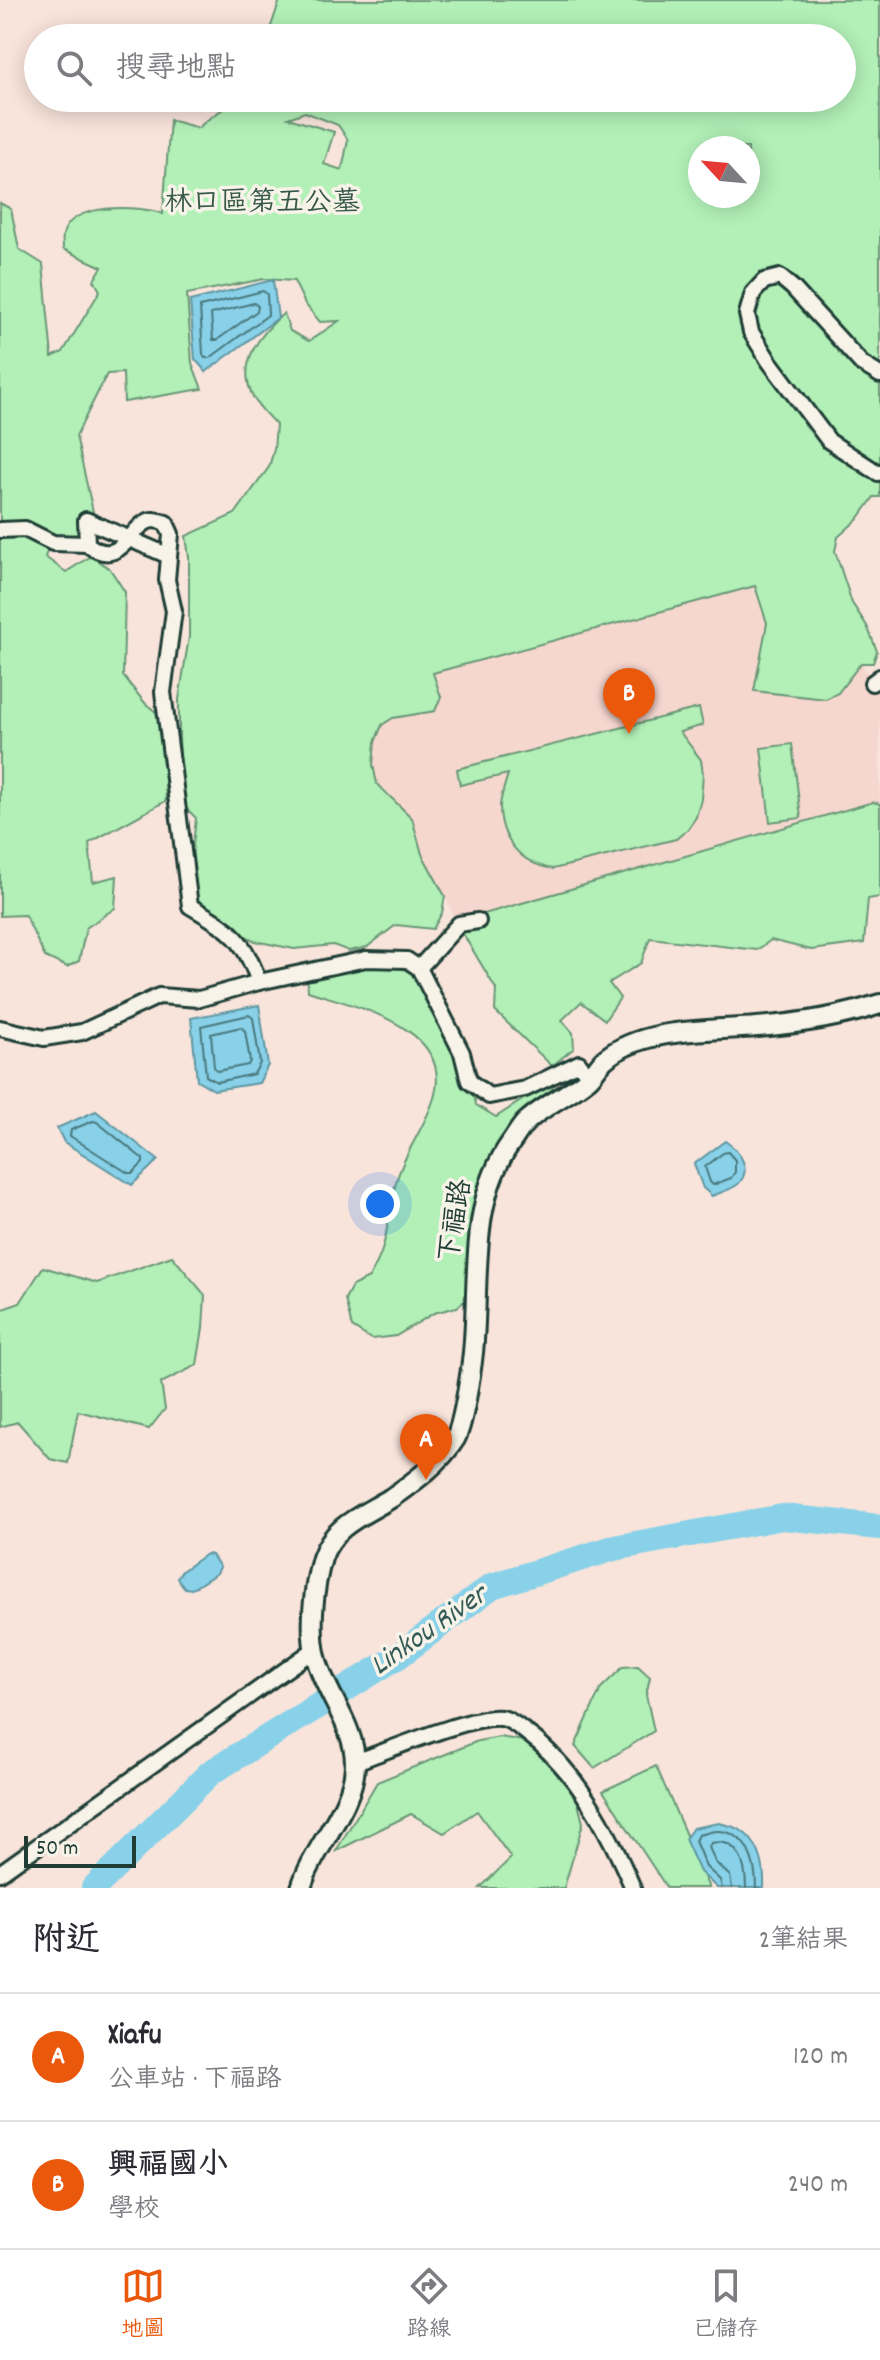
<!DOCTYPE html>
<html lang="zh-TW">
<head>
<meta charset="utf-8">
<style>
  :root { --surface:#fff; --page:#f2f2f3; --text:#2b2b33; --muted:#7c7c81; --line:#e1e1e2; --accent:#ea580c }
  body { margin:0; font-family:Dekko,"LXGW WenKai TC",sans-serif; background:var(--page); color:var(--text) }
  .compass { position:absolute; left:688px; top:136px; width:72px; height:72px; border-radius:50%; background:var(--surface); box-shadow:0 4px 20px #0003; rotate:296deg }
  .scale { position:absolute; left:24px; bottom:20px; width:112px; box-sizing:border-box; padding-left:8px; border:4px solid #1f3d34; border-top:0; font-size:22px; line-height:28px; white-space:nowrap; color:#1f3d34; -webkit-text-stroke:6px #f7f3e8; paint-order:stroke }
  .you { position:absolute; left:380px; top:1204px; width:28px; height:28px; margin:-20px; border:6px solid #fff; border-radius:50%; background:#1a73e8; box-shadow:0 0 0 12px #1a73e833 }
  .badge { display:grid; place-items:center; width:52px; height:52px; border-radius:50%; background:var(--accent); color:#fff; font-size:26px; font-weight:700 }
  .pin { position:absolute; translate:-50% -66px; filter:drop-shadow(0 2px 4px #0008) }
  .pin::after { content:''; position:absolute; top:42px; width:28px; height:24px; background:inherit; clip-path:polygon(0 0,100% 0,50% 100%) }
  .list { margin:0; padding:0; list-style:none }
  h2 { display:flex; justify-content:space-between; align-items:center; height:104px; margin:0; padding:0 32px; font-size:34px }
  h2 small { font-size:26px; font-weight:400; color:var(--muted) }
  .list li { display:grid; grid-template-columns:52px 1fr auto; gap:24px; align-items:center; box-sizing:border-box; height:128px; padding:0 32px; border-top:2px solid var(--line) }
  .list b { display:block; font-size:30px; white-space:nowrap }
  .list p { margin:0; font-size:26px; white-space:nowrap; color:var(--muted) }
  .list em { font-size:26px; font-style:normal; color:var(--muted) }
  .icon { flex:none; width:44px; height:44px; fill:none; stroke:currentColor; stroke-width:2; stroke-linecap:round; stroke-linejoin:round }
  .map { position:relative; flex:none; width:880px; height:1888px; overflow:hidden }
  .search { position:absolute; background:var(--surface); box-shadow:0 4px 20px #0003; left:24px; right:24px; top:24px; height:88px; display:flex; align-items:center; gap:20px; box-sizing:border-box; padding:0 28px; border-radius:44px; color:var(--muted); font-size:30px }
  .sheet { height:360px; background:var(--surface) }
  nav { display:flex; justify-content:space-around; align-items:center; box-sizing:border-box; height:112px; border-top:2px solid var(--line); background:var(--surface); font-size:22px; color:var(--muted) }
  nav a { display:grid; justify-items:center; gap:4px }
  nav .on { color:var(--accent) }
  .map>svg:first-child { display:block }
  .built { fill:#f6d7cf }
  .green { fill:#b2f0b7; stroke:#689676; stroke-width:2; fill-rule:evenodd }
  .water { fill:#88d1e9; stroke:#5e96a1; stroke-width:2 }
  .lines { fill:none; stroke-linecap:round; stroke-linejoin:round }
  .shore { stroke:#49787c; stroke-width:2 }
  .river { stroke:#88d1e9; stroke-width:26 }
  .minor-casing { stroke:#1f3d34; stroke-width:20 }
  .major-casing { stroke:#1f3d34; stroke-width:24 }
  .minor { stroke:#f7f3e8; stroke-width:14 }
  .major { stroke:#f7f3e8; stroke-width:18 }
  .labels { text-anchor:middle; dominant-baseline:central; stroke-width:7; stroke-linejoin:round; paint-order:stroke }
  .park-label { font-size:28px; fill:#355848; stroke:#f7f3e8 }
  .street-label { font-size:28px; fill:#1f3d34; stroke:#f7f3e8 }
  .water-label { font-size:30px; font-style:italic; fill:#345b58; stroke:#f7f3e8 }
</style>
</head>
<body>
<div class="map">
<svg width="880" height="1888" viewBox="0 0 880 1888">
  <rect width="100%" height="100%" fill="#f9e4db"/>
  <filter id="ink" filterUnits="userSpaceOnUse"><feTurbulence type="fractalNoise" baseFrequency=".0125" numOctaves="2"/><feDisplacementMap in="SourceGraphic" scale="16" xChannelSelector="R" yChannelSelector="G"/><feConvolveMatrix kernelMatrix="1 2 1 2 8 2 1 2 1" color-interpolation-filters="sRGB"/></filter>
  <g filter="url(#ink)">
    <path class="built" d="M804 547 872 683 880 694V804L872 802 456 922 445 896 422 854 412 818 377 784 373 765 374 742 382 725 393 718 435 710 441 697 432 674 755 586Z"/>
    <g class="green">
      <path d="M280 0H880V497H874L858 519 838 537 835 551 852 603 867 626 877 651 873 663H861L838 693 826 699 754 691 767 623 755 586 433 673 441 697 435 711 393 718 382 725 375 742 373 765 377 784 412 818 422 854 445 896 442 913 433 929 396 925 367 947 349 951 333 945 294 949 255 941 206 915 194 899 189 880 196 818 183 805 179 737V699L189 637V557L186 536 235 514 269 467 274 449 276 425C268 416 257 406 252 395 237 362 260 334 284 313L290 331 309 341 339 321 320 322 305 304 294 281 264 279 187 294 192 363 202 389 124 402 123 373 107 374 76 436 93 512 79 518V533L66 541 53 537 45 557 66 572 91 556 110 569 125 592 123 676 145 703 162 717 166 801 89 843 93 882 117 876 115 908 86 928 79 961 67 967 45 957 25 915 0 916V203L11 209 19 249 43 264 52 357 63 352 100 291 94 280 102 267 63 249C63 244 62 240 63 235 69 202 139 205 163 214L170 120 199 128C209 115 225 110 238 98H842V38H267ZM305 112 338 125 348 140 342 170 324 164 334 132 288 118ZM700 148H748V196H700Z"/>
      <path d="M699 708 703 725 680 732 701 760 703 774 701 799 696 817 687 830 676 839 553 869C521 864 500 840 500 806 501 795 505 784 508 774L460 785 457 769Z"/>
      <path d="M792 744 801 818 770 822 761 748Z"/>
      <path d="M873 802 880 804V897L868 899 864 943 811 950 771 940 757 950 650 938 641 963 609 983 620 998 605 1020 581 1002 562 1020 573 1033 574 1048 552 1066 495 1011 496 989 456 922Z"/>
      <path d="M403 956 467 1054 476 1105 496 1117 547 1084 556 1090 533 1105 513 1128 471 1296 457 1307 434 1313 396 1336 371 1339 352 1327 345 1299 352 1286 369 1278C374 1269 379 1260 382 1250 389 1227 390 1202 397 1179 405 1152 424 1128 433 1101 458 1028 357 1007 308 991L307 973Z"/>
      <path d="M172 1256 205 1295 203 1328 197 1365 161 1383 165 1409 149 1429 78 1411 68 1463 50 1459 18 1422 0 1427V1310L20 1303 43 1267 97 1283Z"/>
      <path d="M638 1666 650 1677 646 1695 654 1731 594 1768 575 1746 601 1688 623 1667Z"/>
      <path d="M500 1737 523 1741 538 1751 577 1799 583 1823 564 1888H480L511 1858 477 1811 444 1833 411 1814 336 1851 377 1782 478 1741Z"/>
      <path d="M656 1766 709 1888H667L603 1791Z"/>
    </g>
    <g class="water">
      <path d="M273 280 278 318 206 372 195 359 190 301Z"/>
      <path d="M259 1005 268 1065 259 1083 214 1090 197 1080 191 1018Z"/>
      <path d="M96 1111 158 1160 132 1185 64 1142 57 1128Z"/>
      <path d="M725 1141C739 1150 754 1170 737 1185 730 1190 719 1193 712 1196L703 1188 694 1164Z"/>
      <path d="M206 1554 212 1555 220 1567 217 1573 192 1589 185 1588 177 1578 182 1571Z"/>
      <path d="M719 1823C725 1825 734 1826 739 1829 760 1842 765 1865 764 1888H717L700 1872 685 1839 693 1828Z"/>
    </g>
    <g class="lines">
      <g class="shore">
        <path d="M263 291 267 294 268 315 210 358H205L203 354 200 307Z"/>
        <path d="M254 303 258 306 257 311 217 340H213L211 314Z"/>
        <path d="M249 1015 253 1018 260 1063 254 1074 217 1082 206 1076 201 1026Z"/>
        <path d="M241 1027 245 1031 250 1061 248 1065 217 1071 214 1067 211 1034Z"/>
        <path d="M93 1121 97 1122 143 1159V1163L133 1173H128L70 1136 71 1130Z"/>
        <path d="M723 1153 728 1152 735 1160V1172L731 1178 713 1185 710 1182 705 1167Z"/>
        <path d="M722 1888 720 1880 706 1867 695 1841 698 1835C704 1834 711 1831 717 1831 748 1831 756 1864 756 1888"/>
        <path d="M732 1888 730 1876 715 1862 709 1847 711 1843C739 1837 746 1866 746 1888"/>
      </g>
      <path class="river" d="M94 1888 210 1773 397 1657 492 1586 614 1548 783 1517 880 1527"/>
      <defs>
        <g id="minor">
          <path d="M880 375 862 364 793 288 780 277 764 281 753 293 747 314 751 332 769 361 829 441 878 473 880 472"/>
          <path d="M0 530 25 529 53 543 87 544"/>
          <path d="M169 556 86 520 87 544C123 572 131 521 153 520 156 520 164 522 166 523L171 534 167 580 174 611 163 692 190 906C231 931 242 935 259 982"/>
          <path d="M872 683 880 677"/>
          <path d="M419 968 459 924 478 921"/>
          <path d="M0 1028 44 1038 82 1032 159 996 199 999 259 982 366 959 407 960 419 968 462 1053 469 1081 489 1096 525 1089 579 1063 589 1077"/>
          <path d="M355 1762C385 1752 474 1714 501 1718 510 1719 520 1728 527 1733 577 1770 609 1832 633 1888"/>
          <path d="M0 1873 315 1649"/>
        </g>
        <path id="major" d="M301 1888C313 1847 355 1807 355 1763 355 1725 324 1692 316 1657 309 1629 314 1585 322 1558 333 1525 364 1515 391 1498 414 1482 440 1463 455 1439 464 1423 473 1360 474 1340 479 1273 470 1198 512 1141 517 1134 521 1126 527 1121 546 1104 570 1094 589 1078 595 1072 599 1064 605 1059 643 1027 710 1031 757 1027 797 1024 841 1017 880 1004"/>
      </defs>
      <use href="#minor" class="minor-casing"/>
      <use href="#major" class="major-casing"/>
      <use href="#minor" class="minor"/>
      <use href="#major" class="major"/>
    </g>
  </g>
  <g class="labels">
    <g class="park-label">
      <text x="262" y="205">林口區第五公墓</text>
    </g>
    <g class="street-label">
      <text transform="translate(458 1221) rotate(-81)">下福路</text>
    </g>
    <g class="water-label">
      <text transform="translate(430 1632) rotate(-35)">Linkou River</text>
    </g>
  </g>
</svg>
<svg class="compass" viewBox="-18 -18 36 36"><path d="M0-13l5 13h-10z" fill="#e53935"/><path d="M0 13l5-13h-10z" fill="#7c7c81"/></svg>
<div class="scale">50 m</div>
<div class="you"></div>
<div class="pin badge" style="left:426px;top:1480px">A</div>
<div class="pin badge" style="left:629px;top:734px">B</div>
<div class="search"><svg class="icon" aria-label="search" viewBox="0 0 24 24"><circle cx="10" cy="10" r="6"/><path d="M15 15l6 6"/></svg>搜尋地點</div>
</div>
<section class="sheet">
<h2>附近<small>2筆結果</small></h2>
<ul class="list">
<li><span class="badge">A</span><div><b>Xiafu</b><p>公車站 · 下福路</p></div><em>120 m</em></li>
<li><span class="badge">B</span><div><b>興福國小</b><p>學校</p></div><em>240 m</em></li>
</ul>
</section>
<nav>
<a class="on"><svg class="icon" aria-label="map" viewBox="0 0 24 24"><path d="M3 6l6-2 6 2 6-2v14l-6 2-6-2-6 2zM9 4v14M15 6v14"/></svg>地圖</a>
<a><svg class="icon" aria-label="directions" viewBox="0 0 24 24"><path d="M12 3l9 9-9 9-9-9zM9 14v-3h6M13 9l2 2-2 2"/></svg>路線</a>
<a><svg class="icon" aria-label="saved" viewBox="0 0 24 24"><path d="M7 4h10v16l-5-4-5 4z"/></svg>已儲存</a>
</nav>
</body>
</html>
